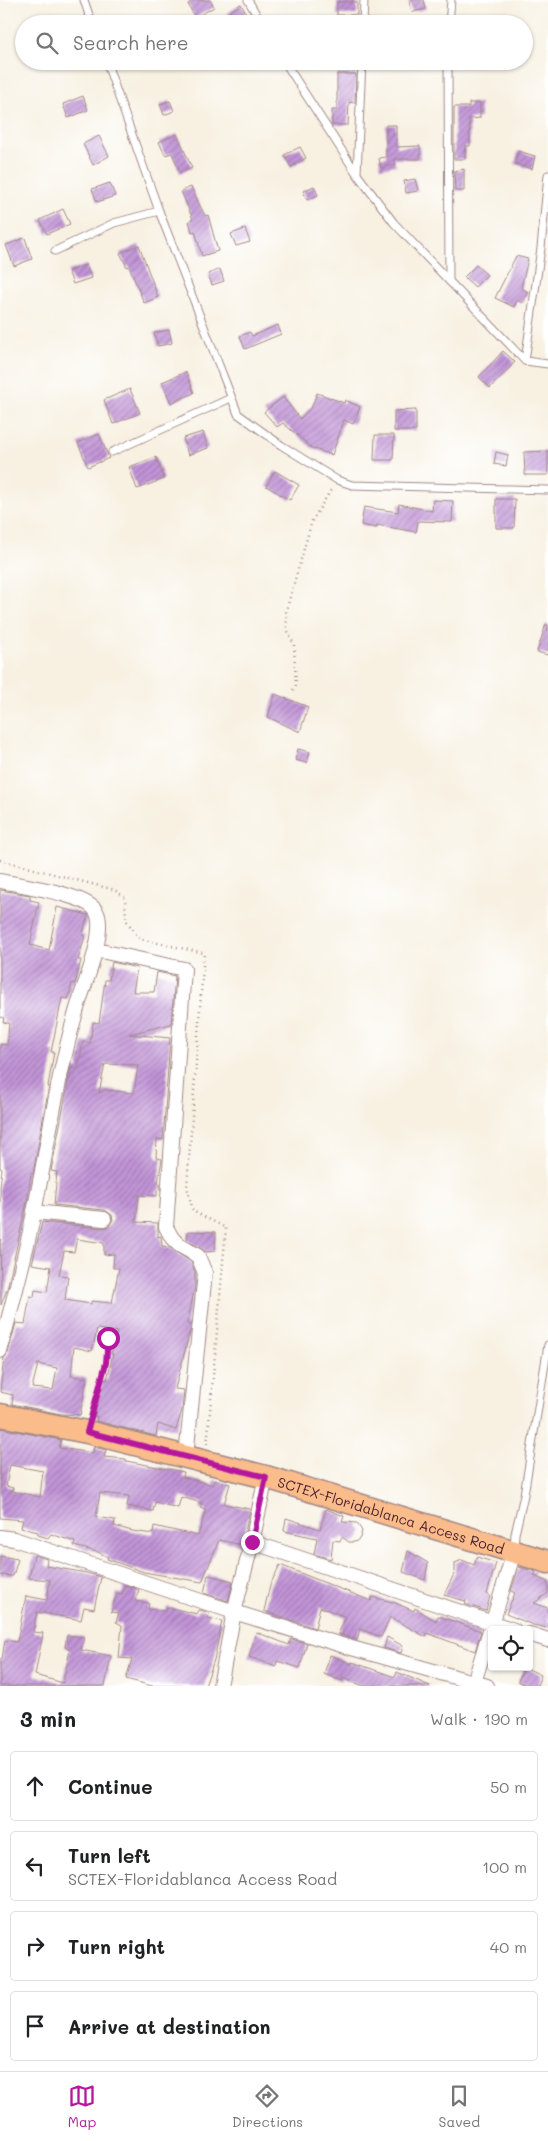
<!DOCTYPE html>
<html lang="en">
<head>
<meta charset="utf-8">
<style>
  :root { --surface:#fff; --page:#f6f6f6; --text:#202124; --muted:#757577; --line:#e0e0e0; --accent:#b5179e }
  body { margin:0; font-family:Mali,sans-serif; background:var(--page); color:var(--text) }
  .controls { position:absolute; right:15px; bottom:15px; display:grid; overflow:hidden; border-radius:5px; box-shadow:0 1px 4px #0004 }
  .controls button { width:45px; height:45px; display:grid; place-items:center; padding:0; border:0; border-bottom:1px solid var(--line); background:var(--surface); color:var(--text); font:25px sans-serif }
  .stop { position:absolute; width:15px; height:15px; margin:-11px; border:4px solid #b5179e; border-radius:50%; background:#fff }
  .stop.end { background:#b5179e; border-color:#fff; box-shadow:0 1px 5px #0008 }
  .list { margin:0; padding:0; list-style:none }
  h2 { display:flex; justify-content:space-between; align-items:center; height:65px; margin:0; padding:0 20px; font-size:21px }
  h2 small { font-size:16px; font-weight:400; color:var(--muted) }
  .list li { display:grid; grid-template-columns:32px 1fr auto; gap:15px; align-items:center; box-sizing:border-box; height:70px; margin:0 10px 10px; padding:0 10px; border:1px solid var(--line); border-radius:5px }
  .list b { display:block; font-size:19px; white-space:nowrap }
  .list p { margin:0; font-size:16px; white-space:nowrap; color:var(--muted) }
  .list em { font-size:16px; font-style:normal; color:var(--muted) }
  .icon { flex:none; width:28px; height:28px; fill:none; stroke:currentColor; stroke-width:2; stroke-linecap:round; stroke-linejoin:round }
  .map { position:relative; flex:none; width:548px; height:1686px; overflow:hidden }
  .search { position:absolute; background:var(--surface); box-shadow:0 1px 4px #0004; left:15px; right:15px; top:15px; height:55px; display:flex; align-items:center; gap:12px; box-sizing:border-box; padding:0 18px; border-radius:28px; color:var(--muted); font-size:19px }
  .sheet { height:385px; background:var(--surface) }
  nav { display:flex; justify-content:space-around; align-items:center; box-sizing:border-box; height:70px; border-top:1px solid var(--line); background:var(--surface); font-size:14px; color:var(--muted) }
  nav a { display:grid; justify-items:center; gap:2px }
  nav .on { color:var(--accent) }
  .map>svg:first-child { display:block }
  .building { fill:url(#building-hatch); fill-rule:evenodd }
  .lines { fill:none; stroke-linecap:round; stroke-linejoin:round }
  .lane-casing { stroke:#a18886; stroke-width:9 }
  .street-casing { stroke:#a18886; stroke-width:16 }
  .primary-casing { stroke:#a18886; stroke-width:25 }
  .path { stroke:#a18886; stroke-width:2.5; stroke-dasharray:1 4; stroke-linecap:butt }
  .lane { stroke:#fff; stroke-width:7 }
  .street { stroke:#fff; stroke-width:14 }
  .primary { stroke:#fabc8b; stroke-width:22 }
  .route { stroke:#b5179e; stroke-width:6 }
  .labels { text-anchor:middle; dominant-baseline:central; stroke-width:4; stroke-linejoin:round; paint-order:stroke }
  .street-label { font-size:14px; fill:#4a1f2b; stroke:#fff }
</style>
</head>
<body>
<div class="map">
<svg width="548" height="1686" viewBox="0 0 548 1686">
  <defs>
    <pattern id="building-hatch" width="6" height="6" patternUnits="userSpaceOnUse" patternTransform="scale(1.25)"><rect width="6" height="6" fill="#c194d7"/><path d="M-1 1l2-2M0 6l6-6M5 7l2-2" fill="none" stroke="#9f78af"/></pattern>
  </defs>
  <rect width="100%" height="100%" fill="#fff"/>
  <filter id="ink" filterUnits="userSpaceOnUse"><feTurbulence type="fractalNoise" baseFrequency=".02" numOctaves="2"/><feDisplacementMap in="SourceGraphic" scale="10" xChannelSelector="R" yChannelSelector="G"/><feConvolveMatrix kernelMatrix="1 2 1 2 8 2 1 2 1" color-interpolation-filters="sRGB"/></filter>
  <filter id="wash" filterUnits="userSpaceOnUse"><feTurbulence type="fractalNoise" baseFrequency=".0096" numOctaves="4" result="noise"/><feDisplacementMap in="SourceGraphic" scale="20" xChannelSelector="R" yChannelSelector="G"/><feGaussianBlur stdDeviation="1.12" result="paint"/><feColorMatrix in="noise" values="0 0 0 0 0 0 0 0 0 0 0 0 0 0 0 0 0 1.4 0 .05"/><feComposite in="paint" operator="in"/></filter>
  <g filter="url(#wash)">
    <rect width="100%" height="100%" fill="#f8f1e2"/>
    <g id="blocks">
      <g class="building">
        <path d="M194 0H210L214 7 195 18 188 4Z"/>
        <path d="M409 0H424L426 9 412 12Z"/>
        <rect x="337" y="2" width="20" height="13"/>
        <path d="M241 4 247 15 234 24 227 13Z"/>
        <path d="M337 74H356L355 103 349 102 348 125H332V110H337Z"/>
        <path d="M83 96 88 110 68 118 63 104Z"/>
        <path d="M170 101 174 111 164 115 160 104Z"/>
        <path d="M469 103H480V118L469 119 470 146H465V159H454V107H469Z"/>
        <path d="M386 125H396V147L420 146V159H394L396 165 381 168 379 158 386 157Z"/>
        <path d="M177 134 192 168 180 173 172 153 165 155 159 142Z"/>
        <path d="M99 136 109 156 93 165 83 144Z"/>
        <path d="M300 147 306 158 291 167 284 155Z"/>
        <path d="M518 151 535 156 532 169 515 164Z"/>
        <path d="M464 169V191H455L454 171Z"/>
        <path d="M415 179 418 191 406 193 404 181Z"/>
        <path d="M110 183 115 196 97 202 92 189Z"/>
        <path d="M314 186 318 195 307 200 303 191Z"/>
        <path d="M191 187 205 216 208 215 218 251 202 256 195 231 192 232 189 221 193 219 181 191Z"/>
        <path d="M63 209 70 224 47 234 40 220Z"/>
        <path d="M245 229 250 242 236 246 231 234Z"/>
        <path d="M25 238 32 259 14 266 6 245Z"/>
        <path d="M139 245 158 297 144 303 129 266 127 267 120 253Z"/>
        <path d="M516 256 528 259 521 288 528 292 522 303 517 300 514 307 495 298Z"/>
        <path d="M86 265 91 278 73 284 68 271Z"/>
        <path d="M476 265 487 275 475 287 464 277Z"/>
        <path d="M220 269 224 281 212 285 208 274Z"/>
        <path d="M278 325 281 334 245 349 240 336 250 332 252 336Z"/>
        <path d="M169 330 172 343 158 346 154 333Z"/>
        <path d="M503 351 515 362 490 388 479 377Z"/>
        <path d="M186 372 194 393 171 403 162 382Z"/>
        <path d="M130 389 140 413 113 424 104 400Z"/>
        <path d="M317 393 344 403 345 400 360 407 353 424 344 420 332 455 312 448 283 423 277 427 264 412 283 397 300 419 312 406Z"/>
        <path d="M416 410V431H394V411Z"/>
        <path d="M203 432 208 448 188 455 183 438Z"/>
        <path d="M99 434 109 458 88 467 78 443Z"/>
        <path d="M375 435H394L393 460H374Z"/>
        <path d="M548 451V475H525L524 452Z"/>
        <path d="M496 452 508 455 506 466 494 464Z"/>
        <path d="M156 457 164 479 137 489 129 467Z"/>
        <path d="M275 471 299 485 290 500 266 486Z"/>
        <path d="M496 499H515L514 528H496Z"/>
        <path d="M433 500 453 501 452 522 418 521 416 532 377 525 376 528 361 525 364 507 398 512 399 504 432 511Z"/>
        <path d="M546 624 548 625V655L537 652Z"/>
        <path d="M275 694 308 707 300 732 268 717Z"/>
        <path d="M298 749 310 752 307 763 295 760Z"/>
        <path d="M0 890 30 895V900L39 902 30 945 49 950 57 907 88 915 82 935 85 936 78 960H81L75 984 72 983 68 999 62 998 51 1052H54L48 1086H49L33 1174 31 1173 27 1202 7 1289 1 1305 0 1187 2 1169 0 1168V1044L7 1045 9 1023 3 1022 4 1018 0 1017Z"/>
        <path d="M112 962 137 968 133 992H154L157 972 175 976 171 1024 129 1034 170 1038 163 1140 157 1139 156 1158 162 1159 158 1182 160 1184V1190L157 1191V1196L139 1195 136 1222 158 1223V1237L161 1236 162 1246 169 1247 191 1262 195 1272V1287L187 1324 191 1325 190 1331 175 1389 184 1390 182 1410 176 1430 158 1424 156 1436 96 1421 97 1416H92L103 1380H107L113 1354H111L117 1332 97 1329 92 1351 74 1347 71 1376 87 1378 80 1415 61 1414 12 1404 13 1395 0 1392 4 1358 8 1353 16 1323 25 1324 30 1296 34 1297 35 1290 47 1292 51 1267 32 1264 42 1222 103 1228 108 1227 113 1220 112 1215 105 1210 54 1205 57 1172 51 1171 71 1068 78 1069 83 1042 90 1043 93 1022 99 1023 105 980H109ZM105 1064 138 1065 134 1093 105 1090 99 1093ZM77 1239 104 1243V1255L114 1254 113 1268H119L112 1303 91 1301V1304L65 1300 68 1276 59 1275 64 1251 74 1252ZM38 1364 57 1368 53 1390 32 1388Z"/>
        <path d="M188 1231 216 1232 215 1251 206 1252 187 1240Z"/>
        <path d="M0 1428 61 1440 59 1448 93 1453 94 1447 106 1450 104 1457 126 1459V1461L184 1472 183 1477 213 1485 214 1480 230 1484 224 1504 250 1509 242 1545 219 1540 202 1582 144 1572 107 1559 108 1557 98 1552 74 1546 75 1542 51 1534 48 1538 38 1535V1532L21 1528 23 1520 0 1518ZM10 1465 43 1471 40 1497 12 1491 13 1488 6 1486ZM100 1493 129 1496 127 1506 153 1511 155 1502 178 1508 181 1497 202 1503 200 1508 206 1510 198 1536 154 1526 153 1534 132 1531 114 1526 115 1520 96 1517Z"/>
        <path d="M326 1509 344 1516 342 1522 357 1523 362 1531 360 1538 355 1542H349L342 1537 340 1541 333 1540 331 1559 314 1554 317 1538 284 1531 286 1518 320 1529Z"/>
        <path d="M408 1551 428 1563 425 1580 403 1572Z"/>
        <path d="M34 1555 47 1559 46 1566 87 1573 101 1577 94 1609 84 1607 81 1620 37 1612 33 1632 43 1633 35 1675 63 1683 70 1650 65 1647 67 1635 84 1637 81 1650 111 1656 105 1686H0V1659H2L5 1640 17 1642 26 1596 47 1600 50 1580 29 1578Z"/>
        <path d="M0 1556 18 1559 13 1576 0 1575Z"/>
        <path d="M477 1557 496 1563 487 1594 490 1596 486 1611 465 1604 466 1601 444 1595 455 1572V1563L462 1560 474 1565Z"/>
        <path d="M280 1565 371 1601 372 1597 393 1602 414 1611 415 1608 436 1621 438 1616 481 1631 475 1651 427 1633 426 1637 390 1617 381 1637 360 1629 357 1640 338 1634 346 1617 320 1607 315 1628 264 1611 270 1585Z"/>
        <path d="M519 1567 536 1572 534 1576 548 1582V1593L534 1603 548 1608V1628L533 1625 506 1614 515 1593 511 1591Z"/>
        <path d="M208 1575 233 1581 228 1601 204 1593Z"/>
        <path d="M125 1585 139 1590 135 1601 149 1603 148 1609 166 1611 167 1607 197 1614 198 1610H200L209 1613 208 1618 222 1621 214 1660 205 1686H152L126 1679 132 1659 119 1658 122 1625 116 1622 119 1613 111 1612 117 1593 122 1594Z"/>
        <path d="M256 1632 289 1645 291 1639 307 1643 300 1668 277 1661 276 1666 249 1657Z"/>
        <path d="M387 1637 403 1646 401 1653 384 1648Z"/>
        <path d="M330 1655 352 1664V1662L395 1677 397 1672 430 1686H364L342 1678V1681L324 1674Z"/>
        <path d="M524 1667 541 1675 537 1686H527L518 1681Z"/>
      </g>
    </g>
  </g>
  <g filter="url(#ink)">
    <use href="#blocks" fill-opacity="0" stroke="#a18886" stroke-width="1"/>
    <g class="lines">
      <defs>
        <g id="lane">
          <path d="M84 0 92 24"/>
          <path d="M248 0 262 24"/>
          <path d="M363 24 364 0"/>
          <path d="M449 24 451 0"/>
          <path d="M106 61 159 211 238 414 281 445 337 480 352 485 548 490"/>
          <path d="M284 61 357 174 394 223 525 361 548 364"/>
          <path d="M448 61 449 281"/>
          <path d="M357 173 362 61"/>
          <path d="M55 251 114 223 159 211"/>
          <path d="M525 361 541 248 548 175"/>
          <path d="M112 452 231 398"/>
          <path d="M514 1549 515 1534 524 1495 548 1345"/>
        </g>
        <g id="street">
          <path d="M0 881C20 885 86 894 96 911 107 929 86 980 80 999 57 1072 48 1147 32 1222 23 1265 11 1308 0 1351"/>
          <path d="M96 950 184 969 166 1227 172 1238 179 1245 198 1256 205 1273 186 1456"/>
          <path d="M34 1212 104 1219"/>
          <path d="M0 1537 14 1539 234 1612 348 1647 487 1686"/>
          <path d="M252 1542 514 1630"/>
          <path d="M529 1634 548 1640"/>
          <path d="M220 1686 234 1612 252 1542 266 1477"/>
          <path d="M473 1686 514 1552"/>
        </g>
        <g id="primary">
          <path id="s1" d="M0 1415 87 1432 266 1477 548 1562"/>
        </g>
      </defs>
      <use href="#lane" class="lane-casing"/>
      <use href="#street" class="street-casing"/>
      <use href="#primary" class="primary-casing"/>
      <g class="path">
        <path d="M293 690 296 686 294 645 287 629 286 611 312 521 332 488"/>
        <path d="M0 860 115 890 125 898 126 920 140 939 204 953 187 1187 193 1211 226 1228 207 1446"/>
        <path d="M92 1416 106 1363 108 1338 116 1337"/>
      </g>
      <use href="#lane" class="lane"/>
      <use href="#street" class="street"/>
      <use href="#primary" class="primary"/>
    </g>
  </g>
  <g class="lines" filter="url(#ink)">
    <path class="route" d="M108 1338 106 1363 87 1432 266 1477 252 1542"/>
  </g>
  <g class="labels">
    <g class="street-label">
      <text stroke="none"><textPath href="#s1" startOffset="404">SCTEX-Floridablanca Access Road</textPath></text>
    </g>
  </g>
</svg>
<div class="controls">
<button><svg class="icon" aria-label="locate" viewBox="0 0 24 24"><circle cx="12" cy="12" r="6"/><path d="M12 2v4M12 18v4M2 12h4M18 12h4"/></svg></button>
</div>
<div class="stop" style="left:108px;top:1338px"></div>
<div class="stop end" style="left:252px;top:1542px"></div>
<div class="search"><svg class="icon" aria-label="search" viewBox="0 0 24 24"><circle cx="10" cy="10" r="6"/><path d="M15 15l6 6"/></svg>Search here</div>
</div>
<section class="sheet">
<h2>3 min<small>Walk · 190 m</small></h2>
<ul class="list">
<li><svg class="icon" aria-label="ahead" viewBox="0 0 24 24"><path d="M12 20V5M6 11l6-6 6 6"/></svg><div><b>Continue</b></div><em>50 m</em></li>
<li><svg class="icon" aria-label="left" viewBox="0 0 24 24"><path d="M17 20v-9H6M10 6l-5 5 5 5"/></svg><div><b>Turn left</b><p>SCTEX-Floridablanca Access Road</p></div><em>100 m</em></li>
<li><svg class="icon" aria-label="right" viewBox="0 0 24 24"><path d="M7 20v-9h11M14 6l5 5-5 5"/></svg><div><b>Turn right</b></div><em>40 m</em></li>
<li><svg class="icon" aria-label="arrive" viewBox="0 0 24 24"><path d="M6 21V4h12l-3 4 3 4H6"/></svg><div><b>Arrive at destination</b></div></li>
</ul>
</section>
<nav>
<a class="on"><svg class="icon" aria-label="map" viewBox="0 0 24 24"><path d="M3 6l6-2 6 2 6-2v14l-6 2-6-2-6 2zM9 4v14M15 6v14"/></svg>Map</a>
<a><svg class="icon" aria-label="directions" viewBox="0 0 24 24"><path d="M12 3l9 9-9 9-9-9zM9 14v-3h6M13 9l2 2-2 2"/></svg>Directions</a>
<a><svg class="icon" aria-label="saved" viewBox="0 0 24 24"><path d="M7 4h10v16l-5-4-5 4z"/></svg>Saved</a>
</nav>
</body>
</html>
